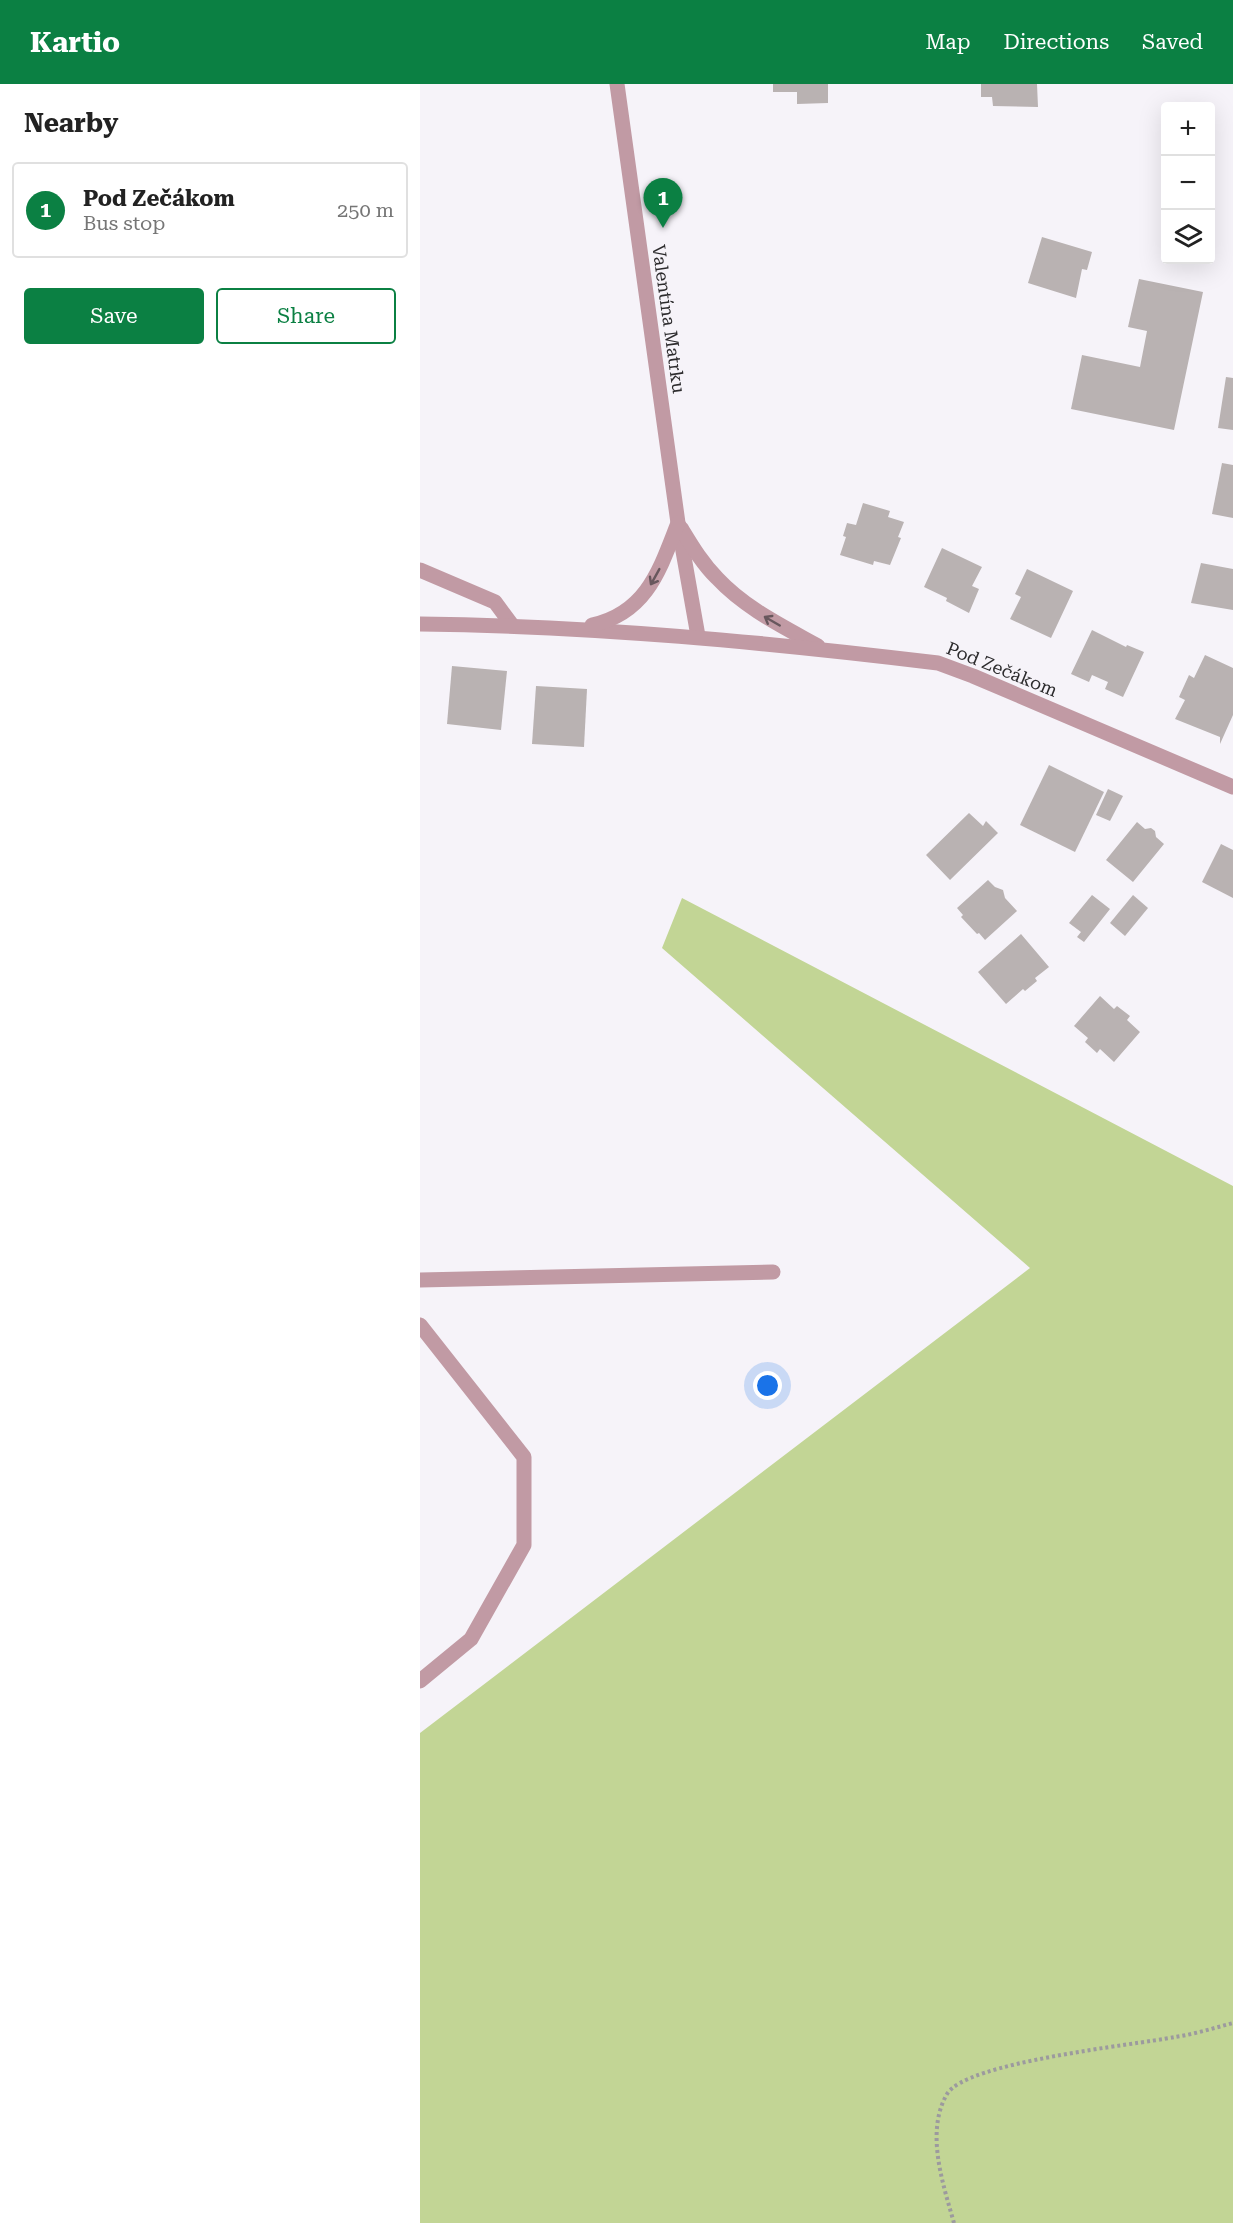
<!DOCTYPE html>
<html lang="en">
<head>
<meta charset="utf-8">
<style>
  :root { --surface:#fff; --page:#f2f2f2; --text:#222; --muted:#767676; --line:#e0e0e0; --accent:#0b8043 }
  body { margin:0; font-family:"Roboto Serif",serif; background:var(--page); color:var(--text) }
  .controls { position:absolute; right:18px; top:18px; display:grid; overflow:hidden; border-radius:6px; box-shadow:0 6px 24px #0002 }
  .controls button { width:54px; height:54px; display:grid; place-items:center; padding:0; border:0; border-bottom:2px solid var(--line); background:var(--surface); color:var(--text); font:30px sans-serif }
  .you { position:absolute; left:348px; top:1302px; width:21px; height:21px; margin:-15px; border:4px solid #fff; border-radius:50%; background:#1a73e8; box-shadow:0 0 0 9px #1a73e833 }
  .badge { display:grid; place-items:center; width:39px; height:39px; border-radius:50%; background:var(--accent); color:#fff; font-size:20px; font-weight:700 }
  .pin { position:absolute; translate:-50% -50px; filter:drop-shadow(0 2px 3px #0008) }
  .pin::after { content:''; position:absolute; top:32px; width:21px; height:18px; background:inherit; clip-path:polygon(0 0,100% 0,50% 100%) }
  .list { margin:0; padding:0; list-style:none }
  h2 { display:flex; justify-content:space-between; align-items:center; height:78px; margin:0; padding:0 24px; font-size:26px }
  h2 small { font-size:20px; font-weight:400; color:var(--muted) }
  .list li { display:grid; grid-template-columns:39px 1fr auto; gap:18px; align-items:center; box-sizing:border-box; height:96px; margin:0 12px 12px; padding:0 12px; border:2px solid var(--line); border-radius:6px }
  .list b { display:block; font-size:22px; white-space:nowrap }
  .list p { margin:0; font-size:20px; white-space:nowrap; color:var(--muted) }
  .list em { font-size:20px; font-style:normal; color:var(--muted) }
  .actions { display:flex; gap:12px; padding:18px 24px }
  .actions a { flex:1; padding:14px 0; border:2px solid var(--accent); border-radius:6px; text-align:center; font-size:21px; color:var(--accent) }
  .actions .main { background:var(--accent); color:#fff }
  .icon { flex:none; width:33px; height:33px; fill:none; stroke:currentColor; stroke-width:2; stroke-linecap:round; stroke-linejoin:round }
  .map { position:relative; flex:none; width:813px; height:2139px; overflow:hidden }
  header { display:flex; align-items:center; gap:36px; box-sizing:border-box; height:84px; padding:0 30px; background:var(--accent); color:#fff }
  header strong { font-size:28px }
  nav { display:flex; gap:33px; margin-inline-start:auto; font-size:21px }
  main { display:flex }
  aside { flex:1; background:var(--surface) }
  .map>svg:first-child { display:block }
  .green { fill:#c2d595 }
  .building { fill:#b9b2b2 }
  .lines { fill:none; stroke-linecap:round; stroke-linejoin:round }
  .path { stroke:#9c9a9e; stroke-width:4; stroke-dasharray:3 3; stroke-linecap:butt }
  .minor { stroke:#c19aa4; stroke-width:15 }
  .oneway { stroke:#68575d }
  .labels { text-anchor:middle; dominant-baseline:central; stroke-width:5; stroke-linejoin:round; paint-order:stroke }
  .street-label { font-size:18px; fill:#2c2b2d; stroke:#f6f3f9 }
</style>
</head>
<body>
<header>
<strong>Kartio</strong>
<nav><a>Map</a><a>Directions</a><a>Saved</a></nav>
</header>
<main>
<aside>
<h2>Nearby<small></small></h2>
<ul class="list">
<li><span class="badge">1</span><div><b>Pod Zečákom</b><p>Bus stop</p></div><em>250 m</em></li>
</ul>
<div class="actions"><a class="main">Save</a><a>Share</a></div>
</aside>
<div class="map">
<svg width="813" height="2139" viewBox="0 0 813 2139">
  <rect width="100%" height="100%" fill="#f6f3f9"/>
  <path class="green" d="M262 814 813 1102V2139H0V1649L610 1184 242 864Z"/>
  <g class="building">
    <path d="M353 0H408V19L377 20V8H353Z"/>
    <path d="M561 0H617L618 23 573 22 572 13H561Z"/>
    <path d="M622 153 672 168 667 186 662 185 656 214 608 199Z"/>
    <path d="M719 195 783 208 754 346 651 325 662 271 720 283 727 247 708 243Z"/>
    <path d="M806 293 813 294V346L798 344Z"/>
    <path d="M802 379 813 381V434L792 430Z"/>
    <path d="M443 419 470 427 468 433 484 438 478 453 481 454 470 481 454 477 453 481 420 471 426 453 423 452 427 439 436 441Z"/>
    <path d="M522 464 562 483 552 502 559 505 549 529 526 517 527 514 504 503Z"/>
    <path d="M781 479 813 485V526L771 519Z"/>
    <path d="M607 485 653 507 631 554 590 535 601 513 595 510Z"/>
    <path d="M672 546 706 563 707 561 724 568 703 613 685 605 688 598 672 591 669 598 651 590Z"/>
    <path d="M785 571 813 584V631L800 660V653L755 635 765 616 759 613 769 591 774 594Z"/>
    <path d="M32 582 87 587 81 646 27 640Z"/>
    <path d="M116 602 167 605 164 663 112 660Z"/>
    <path d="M629 681 684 708 655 768 600 741Z"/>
    <path d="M688 705 703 712 690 737 676 731Z"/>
    <path d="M549 729 563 742 566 737 578 749 530 796 506 771Z"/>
    <path d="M717 738 725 745 731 744 735 747 736 753 744 760 713 798 686 776Z"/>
    <path d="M801 760 813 766V814L782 798Z"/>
    <path d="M568 796 575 803 583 806 585 814 597 827 565 856 559 849 557 850 541 833 543 831 537 824Z"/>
    <path d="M672 811 690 825 664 858 657 853 661 848 649 839Z"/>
    <path d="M713 811 728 824 705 852 690 839Z"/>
    <path d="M601 850 629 883 615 894 617 897 605 907 603 905 586 920 558 888Z"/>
    <path d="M680 912 694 925 697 922 710 932 707 936 720 948 694 978 680 965 677 969 665 958 668 954 654 942Z"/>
  </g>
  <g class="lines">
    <path class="path" d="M534 2139C523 2100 505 2048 527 2010 546 1978 714 1961 755 1953 775 1950 794 1944 813 1939"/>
    <g class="minor">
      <path d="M197 0 258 439 278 552"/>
      <path d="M261 444C272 462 282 479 297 494 325 524 362 542 398 562"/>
      <path d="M0 486 75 518 92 541"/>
      <path d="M0 540C174 542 345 558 518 579L553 592 813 703"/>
      <path d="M172 541C227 529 240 485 258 439"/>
      <path d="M0 1196 353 1188"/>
      <path d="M0 1241 104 1373V1461L51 1555 0 1597"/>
    </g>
  </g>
  <defs><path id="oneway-shaft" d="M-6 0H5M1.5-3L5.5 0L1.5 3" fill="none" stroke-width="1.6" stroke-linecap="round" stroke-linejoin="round" transform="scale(1.5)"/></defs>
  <g class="oneway">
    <use href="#oneway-shaft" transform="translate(235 493) rotate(119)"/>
    <use href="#oneway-shaft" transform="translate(352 537) rotate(-150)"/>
  </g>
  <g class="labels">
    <g class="street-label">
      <text transform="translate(249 235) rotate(82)">Valentína Matrku</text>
      <text transform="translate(582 585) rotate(22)">Pod Zečákom</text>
    </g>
  </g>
</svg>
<div class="controls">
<button>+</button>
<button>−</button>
<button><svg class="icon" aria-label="layers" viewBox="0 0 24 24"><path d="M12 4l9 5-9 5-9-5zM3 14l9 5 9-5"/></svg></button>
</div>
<div class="you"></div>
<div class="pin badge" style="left:243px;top:144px">1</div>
</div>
</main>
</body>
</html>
